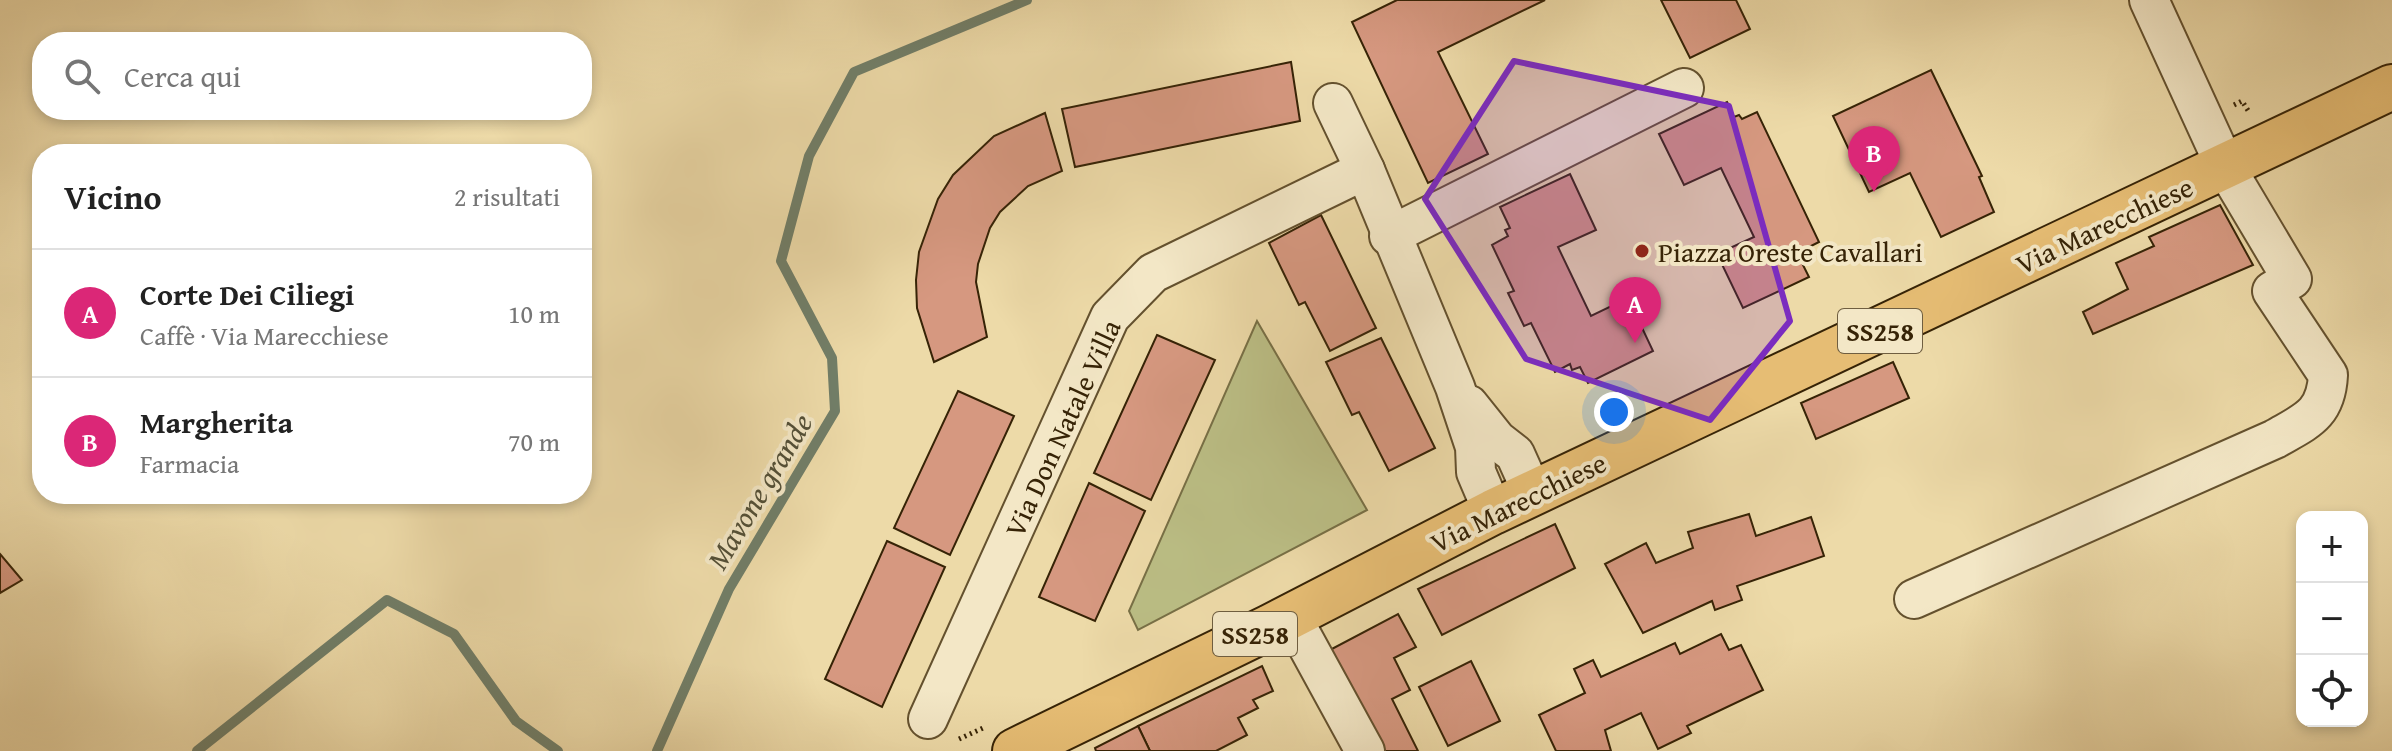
<!DOCTYPE html>
<html lang="it">
<head>
<meta charset="utf-8">
<style>
  :root { --surface:#fff; --page:#f2f2f2; --text:#222; --muted:#767676; --line:#e0e0e0; --accent:#db2777 }
  body { margin:0; font-family:"Gentium Book Plus",serif; background:var(--page); color:var(--text) }
  .controls { position:absolute; right:24px; bottom:24px; display:grid; overflow:hidden; border-radius:16px; box-shadow:0 4px 12px #0003 }
  .controls button { width:72px; height:72px; display:grid; place-items:center; padding:0; border:0; border-bottom:2px solid var(--line); background:var(--surface); color:var(--text); font:40px sans-serif }
  .you { position:absolute; left:1614px; top:412px; width:28px; height:28px; margin:-20px; border:6px solid #fff; border-radius:50%; background:#1a73e8; box-shadow:0 0 0 12px #1a73e833 }
  .badge { display:grid; place-items:center; width:52px; height:52px; border-radius:50%; background:var(--accent); color:#fff; font-size:26px; font-weight:700 }
  .pin { position:absolute; translate:-50% -66px; filter:drop-shadow(0 2px 4px #0008) }
  .pin::after { content:''; position:absolute; top:42px; width:28px; height:24px; background:inherit; clip-path:polygon(0 0,100% 0,50% 100%) }
  .list { margin:0; padding:0; list-style:none }
  h2 { display:flex; justify-content:space-between; align-items:center; height:104px; margin:0; padding:0 32px; font-size:34px }
  h2 small { font-size:26px; font-weight:400; color:var(--muted) }
  .list li { display:grid; grid-template-columns:52px 1fr auto; gap:24px; align-items:center; box-sizing:border-box; height:128px; padding:0 32px; border-top:2px solid var(--line) }
  .list b { display:block; font-size:30px; white-space:nowrap }
  .list p { margin:0; font-size:26px; white-space:nowrap; color:var(--muted) }
  .list em { font-size:26px; font-style:normal; color:var(--muted) }
  .icon { flex:none; width:44px; height:44px; fill:none; stroke:currentColor; stroke-width:2; stroke-linecap:round; stroke-linejoin:round }
  .map { position:relative; flex:none; width:2392px; height:751px; overflow:hidden }
  .search { position:absolute; background:var(--surface); box-shadow:0 4px 12px #0003; left:32px; top:32px; width:560px; height:88px; display:flex; align-items:center; gap:20px; box-sizing:border-box; padding:0 28px; border-radius:32px; color:var(--muted); font-size:30px }
  .panel { position:absolute; background:var(--surface); box-shadow:0 4px 12px #0003; left:32px; top:144px; width:560px; height:360px; border-radius:32px }
  .map>svg:first-child { display:block }
  .green { fill:#bbbe85; stroke:#787046; stroke-width:2 }
  .lines { fill:none; stroke-linecap:round; stroke-linejoin:round }
  .stream { stroke:#717e68; stroke-width:10 }
  .building { fill:#d69880; stroke:#362306; stroke-width:2 }
  .minor-casing { stroke:#64512e; stroke-width:42 }
  .major-casing { stroke:#362306; stroke-width:48 }
  .path { stroke:#362306; stroke-width:5; stroke-dasharray:2 4; stroke-linecap:butt }
  .minor { stroke:#f3e7c6; stroke-width:38 }
  .major { stroke:#e6bd74; stroke-width:44 }
  .marked { fill:#7b2cbf; fill-opacity:0.2; stroke:#7b2cbf; stroke-width:6; stroke-linejoin:round }
  .poi-dot { fill:#8f2418; stroke:#f3e7c6; stroke-width:3 }
  .labels { text-anchor:middle; dominant-baseline:central; stroke-width:8; stroke-linejoin:round; paint-order:stroke }
  .shield { fill:#f3e7c6; stroke:#6f5e40; stroke-width:2 }
  .shield-label { font-size:26px; font-weight:bold; fill:#362306 }
  .street-label { font-size:28px; fill:#362306; stroke:#f3e7c6 }
  .poi-label { font-size:28px; fill:#362306; stroke:#f3e7c6; text-anchor:start }
  .water-label { font-size:30px; font-style:italic; fill:#545037; stroke:#f3e7c6 }
</style>
</head>
<body>
<div class="map">
<svg width="2392" height="751" viewBox="0 0 2392 751">
  <rect width="100%" height="100%" fill="#eddaa8"/>
  <filter id="stains"><feTurbulence type="fractalNoise" baseFrequency=".0025" numOctaves="4"/><feColorMatrix values="0 0 0 0 .2 0 0 0 0 .09 0 0 0 0 .02 0 0 0 .5 -.17"/></filter>
  <radialGradient id="worn" r=".72"><stop offset=".6" stop-color="#630" stop-opacity="0"/><stop offset="1" stop-color="#630" stop-opacity=".3"/></radialGradient>
  <path class="green" d="M1257 321 1367 510 1138 630 1129 611Z"/>
  <g class="lines">
    <g class="stream">
      <path d="M197 751 387 600 454 634 516 721 558 751"/>
      <path d="M657 751 729 589 835 411 832 358 781 261 809 156 854 72 1027 0"/>
    </g>
  </g>
  <g class="building">
    <path d="M1397 0H1545L1438 52 1488 154 1428 183 1352 22Z"/>
    <path d="M1661 0H1736L1750 29 1690 58Z"/>
    <path d="M1291 62 1300 121 1075 167 1062 109Z"/>
    <path d="M1931 70 1982 176 1979 177 1994 212 1941 237 1910 173 1869 192 1833 116Z"/>
    <path d="M1727 102 1734 117 1739 115 1742 119 1757 112 1819 242 1805 249 1808 256 1800 259 1809 277 1743 308 1717 254 1754 237 1721 168 1684 185 1659 134Z"/>
    <path d="M1045 113 1062 171 1028 186 1000 212 990 228 978 264 976 282 987 337 934 362 917 308 916 280 919 252 938 199 953 175 994 136Z"/>
    <path d="M1570 174 1596 230 1558 247 1591 316 1628 298 1653 351 1588 383 1580 367 1572 370 1570 364 1555 372 1531 323 1524 326 1508 293 1514 291 1492 245 1508 236 1505 230 1510 228 1500 207Z"/>
    <path d="M2220 205 2253 265 2093 334 2083 312 2128 289 2116 263 2154 246 2149 237Z"/>
    <path d="M1321 215 1376 328 1330 351 1305 302 1299 305 1269 243Z"/>
    <path d="M1157 335 1215 360 1151 500 1094 473Z"/>
    <path d="M1381 338 1435 448 1389 471 1359 412 1352 415 1326 362Z"/>
    <path d="M1893 362 1909 398 1816 439 1801 403Z"/>
    <path d="M958 391 1014 416 950 555 894 528Z"/>
    <path d="M1089 483 1145 511 1095 621 1039 597Z"/>
    <path d="M1749 514 1756 536 1811 517 1824 556 1737 586 1742 600 1715 610 1712 601 1643 633 1605 564 1646 543 1656 563 1693 548 1688 532Z"/>
    <path d="M1555 524 1575 568 1442 635 1418 589Z"/>
    <path d="M887 541 945 567 882 707 825 679Z"/>
    <path d="M0 554 22 580 0 593Z"/>
    <path d="M1398 614 1416 647 1394 658 1410 690 1392 699 1418 751H1380L1328 651Z"/>
    <path d="M1721 634 1729 650 1741 645 1763 690 1687 726 1691 733 1658 749 1641 713 1605 730 1611 751H1556L1539 715 1585 693 1574 669 1593 660 1601 677 1675 643 1680 654Z"/>
    <path d="M1471 661 1500 721 1448 746 1419 687Z"/>
    <path d="M1262 666 1273 691 1253 700 1258 708 1238 718 1247 735 1216 751H1150L1138 726Z"/>
    <path d="M1138 726 1150 751H1096L1095 748Z"/>
  </g>
  <g class="lines">
    <defs>
      <g id="minor">
        <path d="M1333 103 1365 170 1455 387 1475 447 1476 472 1493 512"/>
        <path d="M1389 236 1684 88"/>
        <path d="M1469 405 1497 440 1515 454 1533 494"/>
        <path d="M1914 599 2275 439C2306 421 2326 415 2328 375L2272 291 2292 279 2226 168 2149 0"/>
        <path d="M1290 614 1365 751"/>
        <path d="M928 719 1110 317 1153 273 1365 170"/>
      </g>
      <path id="major" d="M1015 751 1270 627 1493 512 2392 87"/>
    </defs>
    <use href="#minor" class="minor-casing"/>
    <use href="#major" class="major-casing"/>
    <g class="path">
      <path d="M2234 105 2242 101 2249 112"/>
      <path d="M959 739 983 728"/>
    </g>
    <use href="#minor" class="minor"/>
    <use href="#major" class="major"/>
  </g>
  <path class="marked" d="M1514 61 1729 106 1790 321 1710 420 1526 359 1425 199Z"/>
  <circle class="poi-dot" cx="1642" cy="251" r="8"/>
  <g class="labels">
    <g class="shield">
      <rect x="1838" y="309" width="84" height="44" rx="6"/>
      <rect x="1213" y="612" width="84" height="44" rx="6"/>
    </g>
    <g class="shield-label">
      <text x="1880" y="331">SS258</text>
      <text x="1255" y="634">SS258</text>
    </g>
    <g class="street-label">
      <text transform="translate(2104 225) rotate(-25)">Via Marecchiese</text>
      <text transform="translate(1062 428) rotate(-65)">Via Don Natale Villa</text>
      <text transform="translate(1518 502) rotate(-26)">Via Marecchiese</text>
    </g>
    <g class="poi-label">
      <text x="1658" y="251">Piazza Oreste Cavallari</text>
    </g>
    <g class="water-label">
      <text transform="translate(759 491) rotate(-59)">Mavone grande</text>
    </g>
  </g>
  <rect width="100%" height="100%" filter="url(#stains)"/>
  <rect width="100%" height="100%" fill="url(#worn)"/>
</svg>
<div class="controls">
<button>+</button>
<button>−</button>
<button><svg class="icon" aria-label="locate" viewBox="0 0 24 24"><circle cx="12" cy="12" r="6"/><path d="M12 2v4M12 18v4M2 12h4M18 12h4"/></svg></button>
</div>
<div class="you"></div>
<div class="pin badge" style="left:1635px;top:343px">A</div>
<div class="pin badge" style="left:1874px;top:192px">B</div>
<div class="search"><svg class="icon" aria-label="search" viewBox="0 0 24 24"><circle cx="10" cy="10" r="6"/><path d="M15 15l6 6"/></svg>Cerca qui</div>
<section class="panel">
<h2>Vicino<small>2 risultati</small></h2>
<ul class="list">
<li><span class="badge">A</span><div><b>Corte Dei Ciliegi</b><p>Caffè · Via Marecchiese</p></div><em>10 m</em></li>
<li><span class="badge">B</span><div><b>Margherita</b><p>Farmacia</p></div><em>70 m</em></li>
</ul>
</section>
</div>
</body>
</html>
